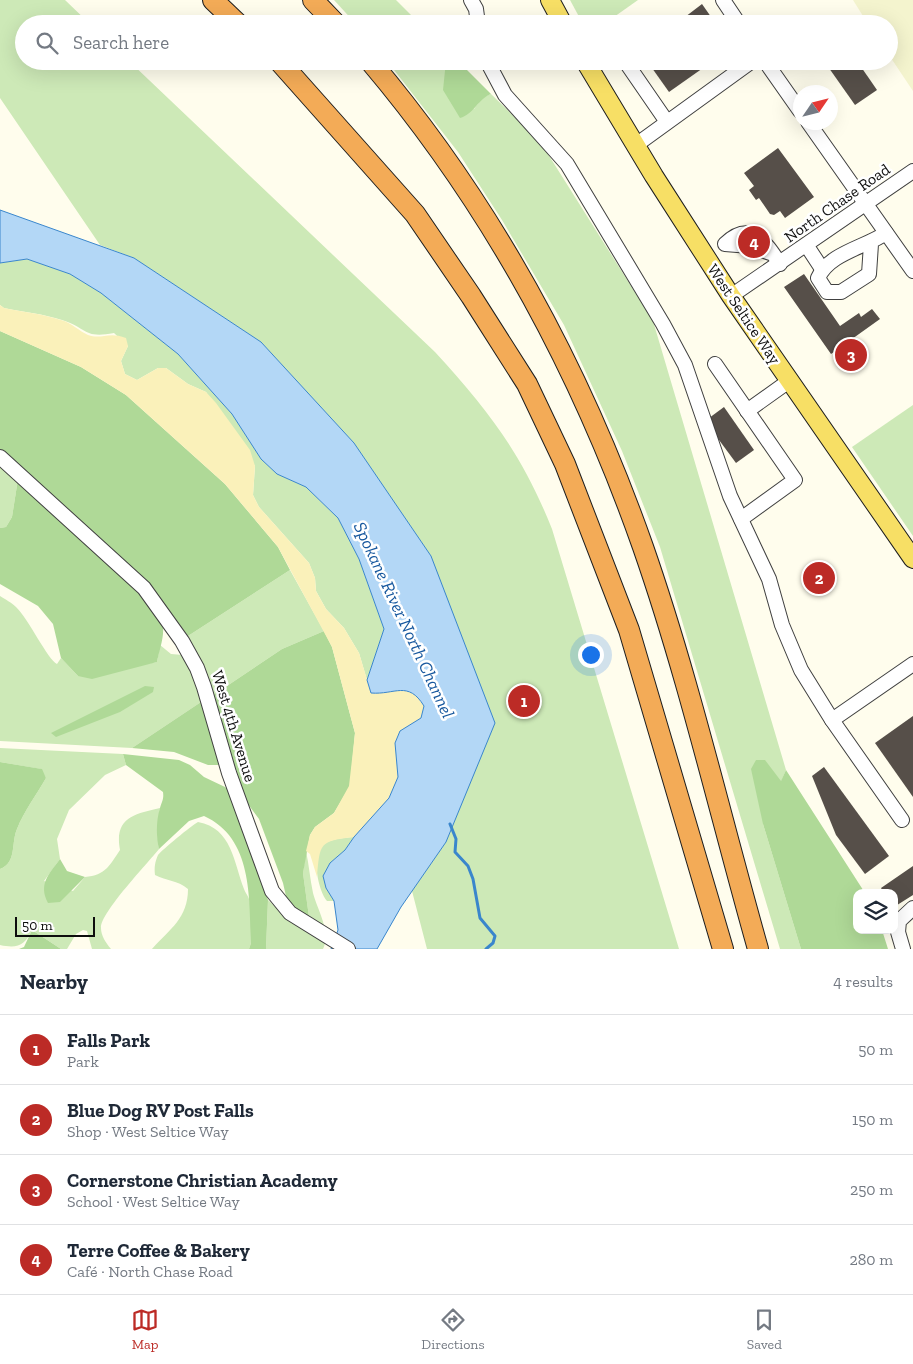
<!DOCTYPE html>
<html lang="en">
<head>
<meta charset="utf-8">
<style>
  :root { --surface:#fff; --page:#f2f2f3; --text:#1f2937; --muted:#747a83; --line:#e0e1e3; --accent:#bc2b26 }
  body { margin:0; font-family:"Zilla Slab",serif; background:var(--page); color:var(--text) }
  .controls { position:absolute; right:15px; bottom:15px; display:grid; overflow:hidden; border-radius:10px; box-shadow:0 5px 20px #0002 }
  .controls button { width:45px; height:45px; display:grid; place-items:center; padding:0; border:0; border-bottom:1px solid var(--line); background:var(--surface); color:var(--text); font:25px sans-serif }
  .compass { position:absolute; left:793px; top:85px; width:45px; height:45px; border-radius:50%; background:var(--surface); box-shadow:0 5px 20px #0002; rotate:55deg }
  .scale { position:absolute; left:15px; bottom:12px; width:80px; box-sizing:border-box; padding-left:5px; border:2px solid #0d0d0d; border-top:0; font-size:14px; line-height:18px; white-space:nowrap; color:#0d0d0d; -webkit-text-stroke:4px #fff; paint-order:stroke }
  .you { position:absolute; left:590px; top:654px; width:18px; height:18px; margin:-12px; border:4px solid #fff; border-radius:50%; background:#1a73e8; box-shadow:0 0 0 8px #1a73e833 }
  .badge { display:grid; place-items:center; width:32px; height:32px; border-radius:50%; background:var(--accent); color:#fff; font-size:16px; font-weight:700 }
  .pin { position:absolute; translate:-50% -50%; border:2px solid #fff; box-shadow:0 1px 5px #0006 }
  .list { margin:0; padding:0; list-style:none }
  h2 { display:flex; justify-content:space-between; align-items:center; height:65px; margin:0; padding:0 20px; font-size:21px }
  h2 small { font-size:16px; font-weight:400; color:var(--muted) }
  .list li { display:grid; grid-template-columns:32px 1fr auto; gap:15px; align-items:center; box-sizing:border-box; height:70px; padding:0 20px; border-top:1px solid var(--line) }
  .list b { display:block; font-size:19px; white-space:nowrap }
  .list p { margin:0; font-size:16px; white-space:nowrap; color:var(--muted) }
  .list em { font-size:16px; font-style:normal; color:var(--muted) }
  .icon { flex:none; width:28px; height:28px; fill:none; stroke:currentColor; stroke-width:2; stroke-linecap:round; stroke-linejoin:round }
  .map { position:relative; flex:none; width:913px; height:949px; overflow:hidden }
  .search { position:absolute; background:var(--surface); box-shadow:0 5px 20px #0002; left:15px; right:15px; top:15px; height:55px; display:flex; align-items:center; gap:12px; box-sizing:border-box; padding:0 18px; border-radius:28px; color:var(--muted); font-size:19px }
  .sheet { height:345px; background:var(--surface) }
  nav { display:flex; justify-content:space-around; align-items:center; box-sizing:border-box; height:70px; border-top:1px solid var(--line); background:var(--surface); font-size:14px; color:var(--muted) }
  nav a { display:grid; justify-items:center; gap:2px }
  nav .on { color:var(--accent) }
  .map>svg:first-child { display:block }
  .farmland { fill:#f4f4ce }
  .green { fill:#cde9b7 }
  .forest { fill:#afd997 }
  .sand { fill:#faf1ba }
  .water { fill:#b3d7f6; stroke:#3a86cc }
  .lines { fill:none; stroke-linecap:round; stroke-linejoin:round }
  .stream { stroke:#3a86cc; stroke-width:3 }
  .building { fill:#564f49 }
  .minor-casing { stroke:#404040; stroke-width:16 }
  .major-casing { stroke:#1e1e1e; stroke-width:20 }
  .highway-casing { stroke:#1e1e1e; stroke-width:22 }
  .minor { stroke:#fff; stroke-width:14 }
  .major { stroke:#f7df65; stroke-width:18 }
  .highway { stroke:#f3ab57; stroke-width:20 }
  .labels { text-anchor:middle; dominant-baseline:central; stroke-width:5; stroke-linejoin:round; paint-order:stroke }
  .street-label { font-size:16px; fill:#0d0d0d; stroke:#fff }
  .water-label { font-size:18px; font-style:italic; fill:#17589e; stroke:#fff }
</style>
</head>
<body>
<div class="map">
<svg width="913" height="949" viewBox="0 0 913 949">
  <rect width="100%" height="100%" fill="#fffded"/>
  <path class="farmland" d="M853 0H913V91L889 55V24H868Z"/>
  <g class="green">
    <path d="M0 0H65L90 24H24V61H129L435 352C489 411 522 454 552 529L679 949H427L412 891 446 842 431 556 354 443 261 342 134 258 100 245 0 98Z"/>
    <path d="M334 0H396L420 24H356Z"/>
    <path d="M570 0H638L604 24H583Z"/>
    <path d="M387 61H446L474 109 483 97 491 94 541 143 653 321 786 770 763 824 801 949H780L660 547 622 451 564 325 502 220 458 152Z"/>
    <path d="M27 259 70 274 101 293 178 354 232 414 261 459 277 474 306 487 338 518 359 559 384 629 367 680 359 653 344 628 326 609 316 591 315 578 309 563 259 507 253 495 255 466 206 392 188 384 166 368H158L137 380 125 374 121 361 128 346 114 333C83 339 88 328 62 320 44 314 23 312 4 308L0 305V263Z"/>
    <path d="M913 405V536L852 447Z"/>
    <path d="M0 463 18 479 12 517 6 527 0 528Z"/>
    <path d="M290 570 324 631 282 649 212 696 201 662 188 636Z"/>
    <path d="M0 596C5 599 12 603 16 607 28 618 48 660 57 664L61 658 78 676 157 662 160 645 171 654 183 655 190 663 204 700 132 748 0 741Z"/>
    <path d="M0 748 123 754 126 765 105 775 69 810 57 839 60 859 44 881 73 891 85 877C106 875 109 866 120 850 114 818 134 814 160 808L157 830 159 849C148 863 100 913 101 928 101 936 106 943 111 949H92L87 931 83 930 76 934 67 949H61L32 930C25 945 18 949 0 945V869C17 863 11 842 17 829 24 811 37 794 46 778L41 769 0 762Z"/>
    <path d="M198 822C232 828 234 863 244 889 245 892 248 896 249 899 253 912 250 930 251 943L249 949H152C170 929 188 918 188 889 177 880 167 881 155 875 154 867 155 862 158 855 163 849 191 826 198 822Z"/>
    <path d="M354 837 345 850 330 863 326 888 334 901H327C318 890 311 856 323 845 331 838 344 838 354 837Z"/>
    <path d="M306 851C309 865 310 879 313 893 317 909 332 933 323 949H266L268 900 283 914 309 917 303 873Z"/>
  </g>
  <g class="forest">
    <path d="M446 61H458L491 94C478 99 474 114 460 118L443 90Z"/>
    <path d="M0 331 81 367 126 395 225 484 278 547 290 570 188 636 147 581 0 449Z"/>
    <path d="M18 479C44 502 162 599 163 628 164 638 159 651 157 662L92 679 78 676 61 658 53 624 38 606 0 584V528L6 527 12 517Z"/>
    <path d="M324 631 332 647 355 733 350 786 334 813 315 827 310 835 303 873 309 917 308 920 288 905 283 883 259 819 245 800 212 696 282 649Z"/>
    <path d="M145 686 154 687 153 692 120 712 56 737 51 733Z"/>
    <path d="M204 700 220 761 218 765H208L174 752 132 748Z"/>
    <path d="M123 754 179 760 190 765 204 777 225 787 231 793 268 900 266 949H249L251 943C249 898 253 838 204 816L189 821 159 849C156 836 156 821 160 808 162 801 164 799 163 792L126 765Z"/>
    <path d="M756 760H765L781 781 786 770 865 893H857V930H882L888 949H801L763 824 751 769Z"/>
    <path d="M0 762 42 769 46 778C37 794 24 811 17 829 11 842 17 863 0 869Z"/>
    <path d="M60 859 67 871 85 877 60 902 48 903C38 884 49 874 60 859Z"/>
    <path d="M32 930 61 949H19L24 947Z"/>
  </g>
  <path class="sand" d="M0 305 4 308C23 312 43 314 61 320 72 323 79 331 88 335 102 340 108 331 126 338L128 346 121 361 125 374 137 380 158 368H166L188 384 206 392 216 403 250 450 255 466 253 495 259 507 309 563 315 578 316 591 326 609 344 628 359 653 371 693C394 695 407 679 424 706L421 718 401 731 395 743 398 777 389 798 354 837C319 841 320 843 317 877L310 854 306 851 310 835 315 827 334 813 349 786 355 733 332 647 278 547 225 484 126 395 81 367 0 331Z"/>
  <path class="water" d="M0 210 134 258 261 342 354 443 431 556 495 723 446 842 401 907 377 949H331L338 930 334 901 326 888 323 876 330 863 345 850 354 837 389 798 398 777 395 743 400 731 421 718 424 706C408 680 395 695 371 693L367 680 384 629 359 559 338 518 306 487 277 474 261 459 232 414 178 354 101 293 70 274 27 259 0 263Z"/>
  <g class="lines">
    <path class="stream" d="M450 824 456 839 455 852 468 866 473 879 480 918 495 936 493 943 486 949"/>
  </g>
  <g class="building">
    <path d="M702 4 716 24H684L688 21 685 17Z"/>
    <path d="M647 61H713L669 92Z"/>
    <path d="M824 61H857L877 90 855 105Z"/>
    <path d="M778 148 814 197 785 218 780 211 774 215 770 214 759 198 756 200 749 190 754 186 744 173Z"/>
    <path d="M804 274 840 326 859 313 861 317 872 309 880 319 831 354 784 287Z"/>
    <path d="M724 407 754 450 736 463 705 421Z"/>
    <path d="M913 716V797L875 743Z"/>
    <path d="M824 767 889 856 865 874 836 835 812 776Z"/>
    <path d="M913 866V895L894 907V893H884L881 888Z"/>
  </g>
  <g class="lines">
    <defs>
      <g id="minor">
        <path d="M471 0 476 9 478 24"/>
        <path d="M723 0 739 24"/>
        <path d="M487 61 505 95 567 164 663 324 685 365 730 496 769 579 782 625 801 670 832 720 902 820"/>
        <path d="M625 61 667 122"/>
        <path d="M765 61 800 111"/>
        <path d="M808 122 913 271"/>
        <path d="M636 145 752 61"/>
        <path d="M871 244 869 274 841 292H827L818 278C829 253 866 247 886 233"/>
        <path d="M807 246 822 269"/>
        <path d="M773 254 750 246 725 244C751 219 766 243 780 264"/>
        <path d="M731 296 913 171"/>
        <path d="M715 364 795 480 741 519"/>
        <path d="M747 411 789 381"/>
        <path d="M0 457 144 588 182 641 197 668 204 687 229 773 272 891 290 913 348 949"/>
        <path d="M832 720 913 664"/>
        <path d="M903 949 898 932 899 921 913 908"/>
      </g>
      <g id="major">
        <path d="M550 0 563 24"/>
        <path d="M585 61 654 176 731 296 913 559"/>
      </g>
      <g id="highway">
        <path d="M213 0 238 24"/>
        <path d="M313 0 336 24"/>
        <path d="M279 61 415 214 471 296 527 384 565 464 629 630 723 949"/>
        <path d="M370 61C491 204 581 371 643 547 689 679 720 815 758 949"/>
      </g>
    </defs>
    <use href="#minor" class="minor-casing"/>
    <use href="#major" class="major-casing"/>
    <use href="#highway" class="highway-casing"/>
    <use href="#minor" class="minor"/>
    <use href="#major" class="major"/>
    <use href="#highway" class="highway"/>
  </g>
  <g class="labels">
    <g class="street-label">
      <text transform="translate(837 203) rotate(-35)">North Chase Road</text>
      <text transform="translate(744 314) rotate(56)">West Seltice Way</text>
      <text transform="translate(234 726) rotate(73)">West 4th Avenue</text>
    </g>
    <g class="water-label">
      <text transform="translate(404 620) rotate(65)">Spokane River North Channel</text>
    </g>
  </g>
</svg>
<div class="controls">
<button><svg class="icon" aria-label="layers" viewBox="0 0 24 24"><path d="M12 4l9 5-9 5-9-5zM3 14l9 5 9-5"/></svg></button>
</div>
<svg class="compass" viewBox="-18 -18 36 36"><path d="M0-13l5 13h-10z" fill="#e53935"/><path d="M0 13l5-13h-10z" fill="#747a83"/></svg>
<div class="scale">50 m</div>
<div class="you"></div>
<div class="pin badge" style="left:524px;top:701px">1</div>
<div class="pin badge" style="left:819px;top:578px">2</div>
<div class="pin badge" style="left:851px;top:355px">3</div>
<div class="pin badge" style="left:754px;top:242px">4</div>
<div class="search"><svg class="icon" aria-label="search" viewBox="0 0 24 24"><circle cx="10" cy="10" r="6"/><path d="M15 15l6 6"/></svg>Search here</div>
</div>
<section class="sheet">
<h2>Nearby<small>4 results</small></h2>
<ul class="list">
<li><span class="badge">1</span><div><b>Falls Park</b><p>Park</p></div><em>50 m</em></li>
<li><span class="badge">2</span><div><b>Blue Dog RV Post Falls</b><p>Shop · West Seltice Way</p></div><em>150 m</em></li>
<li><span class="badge">3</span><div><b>Cornerstone Christian Academy</b><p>School · West Seltice Way</p></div><em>250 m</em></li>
<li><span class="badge">4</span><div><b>Terre Coffee &amp; Bakery</b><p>Café · North Chase Road</p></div><em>280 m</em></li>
</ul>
</section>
<nav>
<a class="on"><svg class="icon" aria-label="map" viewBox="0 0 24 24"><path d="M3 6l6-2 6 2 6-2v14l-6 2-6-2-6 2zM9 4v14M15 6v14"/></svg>Map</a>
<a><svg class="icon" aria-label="directions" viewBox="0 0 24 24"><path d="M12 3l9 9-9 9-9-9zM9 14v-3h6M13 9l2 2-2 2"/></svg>Directions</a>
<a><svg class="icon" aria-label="saved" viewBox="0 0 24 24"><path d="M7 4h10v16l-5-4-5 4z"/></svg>Saved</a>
</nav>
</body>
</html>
